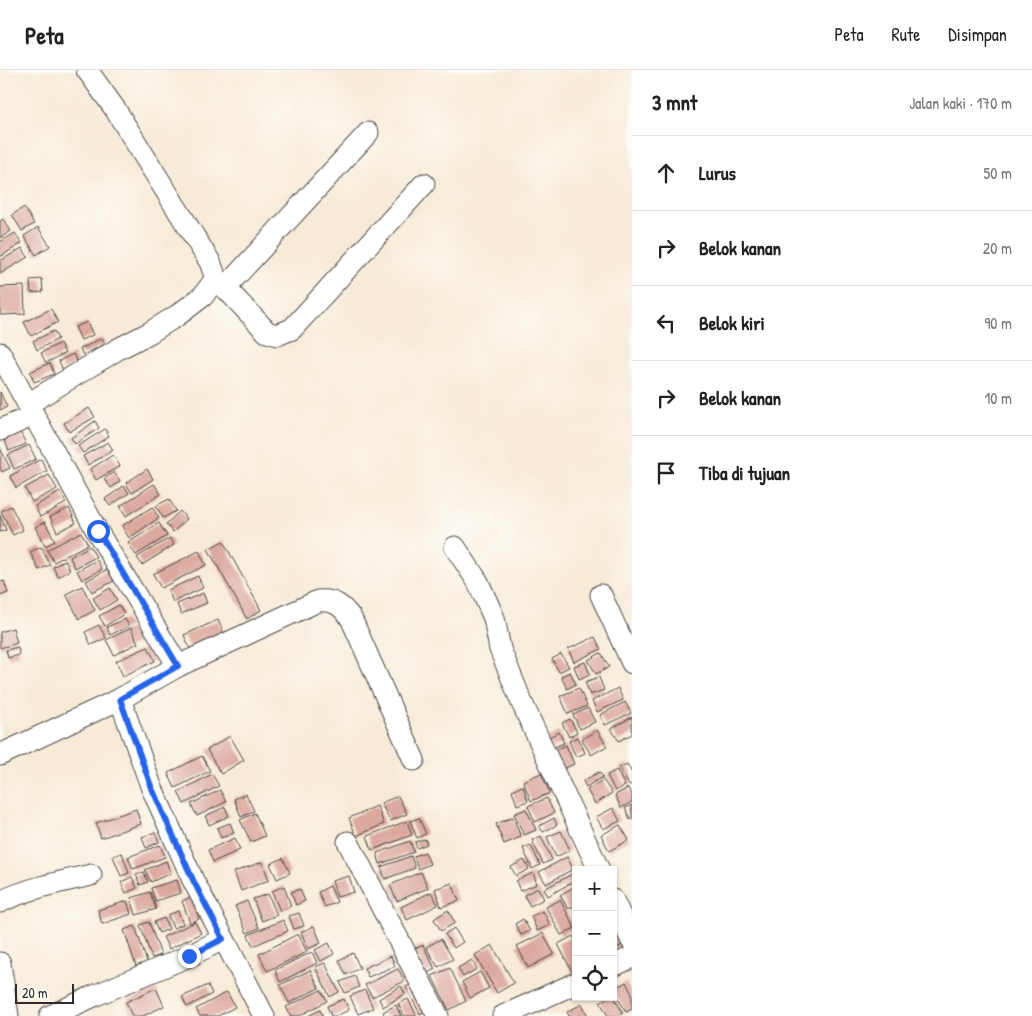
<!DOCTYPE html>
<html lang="id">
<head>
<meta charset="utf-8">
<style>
  :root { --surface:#fff; --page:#f6f6f6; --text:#222; --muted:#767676; --line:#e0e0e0 }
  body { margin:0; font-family:"Patrick Hand",sans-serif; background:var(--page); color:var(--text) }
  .controls { position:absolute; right:15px; bottom:15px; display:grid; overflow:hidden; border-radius:0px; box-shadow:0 1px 4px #0004 }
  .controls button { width:45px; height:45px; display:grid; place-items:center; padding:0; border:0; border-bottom:1px solid var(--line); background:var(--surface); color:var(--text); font:25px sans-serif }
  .scale { position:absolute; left:15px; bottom:12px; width:59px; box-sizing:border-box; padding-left:5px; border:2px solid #2b2b2b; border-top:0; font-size:14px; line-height:18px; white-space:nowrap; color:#2b2b2b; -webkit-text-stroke:4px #fdfcf7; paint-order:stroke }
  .stop { position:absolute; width:15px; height:15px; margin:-11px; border:4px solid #2563eb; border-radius:50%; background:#fff }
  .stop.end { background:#2563eb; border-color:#fff; box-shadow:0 1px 5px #0008 }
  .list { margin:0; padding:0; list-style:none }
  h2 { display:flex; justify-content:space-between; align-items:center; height:65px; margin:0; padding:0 20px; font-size:21px }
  h2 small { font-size:16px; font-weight:400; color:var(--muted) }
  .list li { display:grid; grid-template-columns:32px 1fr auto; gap:15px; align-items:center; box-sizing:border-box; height:75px; padding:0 20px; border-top:1px solid var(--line) }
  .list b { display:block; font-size:19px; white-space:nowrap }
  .list em { font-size:16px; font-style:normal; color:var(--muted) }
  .icon { flex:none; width:28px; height:28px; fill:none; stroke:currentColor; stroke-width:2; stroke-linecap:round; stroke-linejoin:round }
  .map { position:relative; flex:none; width:632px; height:946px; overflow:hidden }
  header { display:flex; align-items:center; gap:30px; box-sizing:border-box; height:70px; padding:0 25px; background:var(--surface); border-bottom:1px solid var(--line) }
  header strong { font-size:24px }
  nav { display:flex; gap:28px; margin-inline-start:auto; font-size:18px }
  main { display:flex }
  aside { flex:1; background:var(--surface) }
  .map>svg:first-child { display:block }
  .building { fill:#dca99f }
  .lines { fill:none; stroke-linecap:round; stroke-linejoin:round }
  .minor-casing { stroke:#4a4845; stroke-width:23 }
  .minor { stroke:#fff; stroke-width:21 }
  .route { stroke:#2563eb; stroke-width:6 }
</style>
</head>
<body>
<header>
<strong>Peta</strong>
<nav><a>Peta</a><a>Rute</a><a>Disimpan</a></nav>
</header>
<main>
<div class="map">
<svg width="632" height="946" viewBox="0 0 632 946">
  <rect width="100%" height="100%" fill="#fdfcf7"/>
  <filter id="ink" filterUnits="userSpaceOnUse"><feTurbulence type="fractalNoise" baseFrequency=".02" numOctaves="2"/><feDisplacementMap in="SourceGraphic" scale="10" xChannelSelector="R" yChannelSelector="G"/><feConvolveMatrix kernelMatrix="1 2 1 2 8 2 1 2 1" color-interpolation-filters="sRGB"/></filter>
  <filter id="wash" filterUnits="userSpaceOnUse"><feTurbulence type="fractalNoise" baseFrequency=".0096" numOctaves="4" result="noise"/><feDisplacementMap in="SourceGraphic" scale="20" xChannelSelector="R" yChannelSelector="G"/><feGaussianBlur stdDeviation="1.12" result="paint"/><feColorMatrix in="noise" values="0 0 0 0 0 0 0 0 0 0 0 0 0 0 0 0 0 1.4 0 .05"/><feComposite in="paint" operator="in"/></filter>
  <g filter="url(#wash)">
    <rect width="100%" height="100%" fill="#f7ead6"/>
    <g id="blocks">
      <g class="building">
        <path d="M24 137 34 154 22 161 12 145Z"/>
        <path d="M3 149 11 161 0 168V151Z"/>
        <path d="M38 157 50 176 36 185 24 166Z"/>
        <path d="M15 163 22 173 0 187V172Z"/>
        <path d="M22 178 28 187 0 204V191Z"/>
        <path d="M42 209 43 222 31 223 30 210Z"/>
        <path d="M24 216 25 244 0 245V217Z"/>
        <path d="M51 239 58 252 31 266 24 252Z"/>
        <path d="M87 252 93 265 81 270 75 257Z"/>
        <path d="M54 261 58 269 37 280 33 271Z"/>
        <path d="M102 268 105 274 83 285 80 279Z"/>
        <path d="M60 273 65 283 46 293 41 283Z"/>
        <path d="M73 284 78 293 63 300 59 291Z"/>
        <path d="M50 293 54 304 34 312 30 302Z"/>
        <path d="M0 322 7 337 0 340Z"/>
        <path d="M89 338 95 347 69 362 64 353Z"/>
        <path d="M95 351 99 358 75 374 71 368Z"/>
        <path d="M105 359 109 366 83 383 78 376Z"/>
        <path d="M20 362 26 374 9 381 4 369Z"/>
        <path d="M108 372 113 380 88 395 83 386Z"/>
        <path d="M29 375 36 389 14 399 8 385Z"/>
        <path d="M0 378 10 398 2 402 0 398Z"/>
        <path d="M113 385 120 396 96 410 90 399Z"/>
        <path d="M41 389 47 401 16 418 10 406Z"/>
        <path d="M147 399 153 409 132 423 126 413Z"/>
        <path d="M114 402 120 411 111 418 104 409Z"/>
        <path d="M49 405 57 419 32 432 25 418Z"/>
        <path d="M154 414 161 424 126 446 120 436Z"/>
        <path d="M124 416 129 423 110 436 105 429Z"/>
        <path d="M60 422 66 433 40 447 35 436Z"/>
        <path d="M169 429 176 441 163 448 156 436Z"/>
        <path d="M11 436 23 460 13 465 1 441Z"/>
        <path d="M152 437 159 448 129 468 122 456Z"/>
        <path d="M69 438 76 453 57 462 50 447Z"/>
        <path d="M180 441 187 449 173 462 166 454Z"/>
        <path d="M0 445 6 460 0 462Z"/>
        <path d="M45 452 55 471 45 476 35 457Z"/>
        <path d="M159 453 167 466 136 485 128 473Z"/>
        <path d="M81 462 88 474 54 492 47 480Z"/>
        <path d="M170 468 174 475 142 495 137 487Z"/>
        <path d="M223 471 261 540 247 549 208 479Z"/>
        <path d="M90 476 96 487 75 498 70 487Z"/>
        <path d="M41 477 50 495 39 500 30 482Z"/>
        <path d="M199 481 206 495 161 518 153 504Z"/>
        <path d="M65 490 70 500 58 507 53 497Z"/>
        <path d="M97 490 102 499 82 510 77 501Z"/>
        <path d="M108 499 114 511 92 522 86 511Z"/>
        <path d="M198 506 203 518 173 532 168 520Z"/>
        <path d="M4 511 8 523 0 526V512Z"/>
        <path d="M82 516 95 540 79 549 66 524Z"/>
        <path d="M110 518 117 530 100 540 93 528Z"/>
        <path d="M203 523 207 533 181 544 177 534Z"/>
        <path d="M119 535 124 544 105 556 99 546Z"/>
        <path d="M125 549 129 556 110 565 107 557Z"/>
        <path d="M218 550 226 568 192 583 184 565Z"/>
        <path d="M99 555 106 568 91 575 85 562Z"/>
        <path d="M13 558 17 573 0 578V562Z"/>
        <path d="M131 558 138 573 114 585 106 570Z"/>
        <path d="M595 567 601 579 574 592 568 579Z"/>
        <path d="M18 577 19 585 8 588 6 580Z"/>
        <path d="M148 577 155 591 123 606 116 591Z"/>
        <path d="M601 583 609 597 596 604 588 590Z"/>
        <path d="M561 584 569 597 559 602 552 589Z"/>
        <path d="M585 592 590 604 579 609 574 596Z"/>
        <path d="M570 602 576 614 567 619 561 606Z"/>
        <path d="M599 607 604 620 590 625 585 612Z"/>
        <path d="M579 618 587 636 568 644 560 626Z"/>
        <path d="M618 618 623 630 597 642 592 631Z"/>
        <path d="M625 632 631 643 605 655 600 645Z"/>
        <path d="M588 638 595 652 580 659 573 645Z"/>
        <path d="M632 647V664L619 671 611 659Z"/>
        <path d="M570 649 577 662 569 667 562 653Z"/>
        <path d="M597 660 607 676 591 685 582 669Z"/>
        <path d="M559 662 564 673 551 679 545 669Z"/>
        <path d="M230 666 244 690 221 704 207 680Z"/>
        <path d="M578 667 585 683 576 687 569 671Z"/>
        <path d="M566 675 574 694 559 701 550 683Z"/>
        <path d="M202 686 210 701 175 718 168 703Z"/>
        <path d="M627 694 632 703V714L629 715 619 698Z"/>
        <path d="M617 700 625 716 615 721 607 705Z"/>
        <path d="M599 702 603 707 586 717 583 711Z"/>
        <path d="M541 703 550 723 531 731 523 711Z"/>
        <path d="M212 704 219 716 184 734 178 722Z"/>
        <path d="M603 710 612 723 595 734 587 720Z"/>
        <path d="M523 716 528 731 517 735 512 720Z"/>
        <path d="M628 718 632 725V732L621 738 615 725Z"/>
        <path d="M220 720 226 732 197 746 191 734Z"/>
        <path d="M246 724 254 741 241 747 234 729Z"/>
        <path d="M398 726 407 744 390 751 381 733Z"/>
        <path d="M547 728 554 743 535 752 528 736Z"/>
        <path d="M632 735V749H630L625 738Z"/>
        <path d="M377 736 384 754 356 766 349 748Z"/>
        <path d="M225 737 229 746 209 755 205 746Z"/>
        <path d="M613 738 620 751 603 759 596 747Z"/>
        <path d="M136 739 141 754 101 768 96 753Z"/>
        <path d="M526 739 536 760 524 765 514 744Z"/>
        <path d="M255 743 265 766 251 772 240 750Z"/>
        <path d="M513 747 521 767 504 774 496 754Z"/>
        <path d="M419 748 426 764 417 768 410 751Z"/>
        <path d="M554 748 557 755 543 762 539 756Z"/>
        <path d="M407 751 412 765 372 780 367 766Z"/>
        <path d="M230 753 234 763 221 768 217 758Z"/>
        <path d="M620 755 629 770 609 781 601 765Z"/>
        <path d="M561 761 570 780 556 787 547 767Z"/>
        <path d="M155 762 159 772 146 778 142 767Z"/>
        <path d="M541 766 552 790 543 794 532 770Z"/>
        <path d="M235 768 240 780 213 792 208 780Z"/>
        <path d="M425 769 427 774 417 778 415 772Z"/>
        <path d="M410 771 414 782 380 794 377 783Z"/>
        <path d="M160 775 165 787 133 799 128 787Z"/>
        <path d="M531 775 540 795 532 799 523 778Z"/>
        <path d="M425 782 430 794 418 799 414 786Z"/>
        <path d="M122 783 129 803 121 806 113 786Z"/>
        <path d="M411 786 415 798 385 809 381 797Z"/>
        <path d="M567 787 573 799 546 814 539 802Z"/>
        <path d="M283 788 290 803 277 809 270 794Z"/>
        <path d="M524 790 529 799 516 806 511 797Z"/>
        <path d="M166 791 171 803 151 812 145 800Z"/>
        <path d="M262 792 269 810 241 821 234 802Z"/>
        <path d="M144 802 148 812 140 815 136 804Z"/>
        <path d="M421 802 428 818 397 831 390 815Z"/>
        <path d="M576 802V810L548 826 544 819Z"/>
        <path d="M533 803 537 814 520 821 516 811Z"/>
        <path d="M349 806 354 822 337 827 332 811Z"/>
        <path d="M132 807 137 818 126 823 121 812Z"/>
        <path d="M177 810 181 823 155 831 151 818Z"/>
        <path d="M452 813 459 831 441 837 435 819Z"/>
        <path d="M284 816 291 836 280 841 272 821Z"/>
        <path d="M330 816 337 832 325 837 318 822Z"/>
        <path d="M576 816V835L568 839 560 825Z"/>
        <path d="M538 818 544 829 530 836 524 825Z"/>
        <path d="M300 819 305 831 296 835 291 822Z"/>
        <path d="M150 822 156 839 136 845 131 828Z"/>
        <path d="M431 822 438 835 407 850 401 837Z"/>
        <path d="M268 824 277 845 262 851 253 829Z"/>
        <path d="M191 827 199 849 190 853 182 831Z"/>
        <path d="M560 830 575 858 561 865 546 837Z"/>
        <path d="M127 831 131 844 102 854 98 840Z"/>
        <path d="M247 831 259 858 247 863 235 836Z"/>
        <path d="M448 840 455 853 441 861 434 849Z"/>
        <path d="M178 841 183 854 173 858 168 845Z"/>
        <path d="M543 841 550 855 537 861 531 846Z"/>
        <path d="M299 843 304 856 294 859 289 846Z"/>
        <path d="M164 848 169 859 159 863 154 852Z"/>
        <path d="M523 849 530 861 521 865 515 854Z"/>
        <path d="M283 850 288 861 253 876 248 865Z"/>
        <path d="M149 852 161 885 152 888 140 855Z"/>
        <path d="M195 852 201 863 169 879 163 867Z"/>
        <path d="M613 852 624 874 613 880Z"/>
        <path d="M135 856 147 892 136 896 124 860Z"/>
        <path d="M314 856 321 873 308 879 301 862Z"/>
        <path d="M454 858 463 872 454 878 445 864Z"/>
        <path d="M543 863 554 884 528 898 517 876Z"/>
        <path d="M298 864 307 882 267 901 259 884Z"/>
        <path d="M573 866 576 871V900L572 902 558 874Z"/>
        <path d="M441 869 453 889 438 897 426 877Z"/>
        <path d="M329 873 334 884 321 891 315 880Z"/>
        <path d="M423 875 435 899 426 904 414 879Z"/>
        <path d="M492 875 514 913 497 923 475 885Z"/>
        <path d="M312 882 317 893 280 912 275 900Z"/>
        <path d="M353 883 360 898 346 905 339 890Z"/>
        <path d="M391 886 395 896 368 907 364 898Z"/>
        <path d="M472 890 477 899 463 907 458 898Z"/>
        <path d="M325 893 339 922 330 927 315 897Z"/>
        <path d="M450 898 466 931 449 940 432 906Z"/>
        <path d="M398 899 405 911 372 927 365 915Z"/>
        <path d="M310 900 319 918 289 933 280 915Z"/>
        <path d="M480 902 489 918 470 928 462 912Z"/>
        <path d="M355 906 359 917 345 923 340 912Z"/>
        <path d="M626 912 632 924V939L626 942 613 919Z"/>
        <path d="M414 913 427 940 420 944 406 917Z"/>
        <path d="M208 915 212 924 187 937 182 927Z"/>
        <path d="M401 916 405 924 383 937 379 929Z"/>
        <path d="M156 918 164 936 143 946H132L126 932Z"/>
        <path d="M321 920 327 931 299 946H291L286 937Z"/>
        <path d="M365 920 373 938 358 944 350 926Z"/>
        <path d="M227 922 235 937 218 946H200L196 939Z"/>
        <path d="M608 927H614L623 943 617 946H608L600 932Z"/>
        <path d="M344 929 349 940 336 946H331L327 936Z"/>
        <path d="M408 929 417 946H404L398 934Z"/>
        <path d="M582 934 588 946H569L567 942Z"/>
        <path d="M396 935 401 946H385L383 942Z"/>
        <path d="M320 940 323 946H308Z"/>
      </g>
    </g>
  </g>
  <g filter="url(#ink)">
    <use href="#blocks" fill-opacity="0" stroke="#4a4845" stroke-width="1"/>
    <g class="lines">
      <defs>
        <g id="minor">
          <path d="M87 0 115 39 210 192 216 208 267 262 277 265 292 259 424 114"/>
          <path d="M225 218 368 63"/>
          <path d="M0 283 97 461 178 596 120 629 0 685"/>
          <path d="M28 334 118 279 149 263 178 245 203 226 216 208"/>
          <path d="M0 360 34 345"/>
          <path d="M455 477 478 512 494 548 500 579 522 633 599 800"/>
          <path d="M601 525 632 593"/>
          <path d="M178 596 318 531C334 529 342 536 351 548L414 690"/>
          <path d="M120 629 151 716 193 810 264 946"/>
          <path d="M348 772 438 946"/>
          <path d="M613 830 632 871"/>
          <path d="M0 832C29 818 60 812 91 805"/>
          <path d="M0 893 8 946"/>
          <path d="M613 896 632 887"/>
          <path d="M50 946 96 925 189 886 223 869"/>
          <path d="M503 946 576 913"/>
        </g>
      </defs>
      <use href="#minor" class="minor-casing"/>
      <use href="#minor" class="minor"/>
    </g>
  </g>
  <g class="lines" filter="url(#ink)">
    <path class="route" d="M98 461 178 596 120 629 151 716 193 810 223 869 189 886"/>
  </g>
</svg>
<div class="controls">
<button>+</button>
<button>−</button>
<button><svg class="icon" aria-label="locate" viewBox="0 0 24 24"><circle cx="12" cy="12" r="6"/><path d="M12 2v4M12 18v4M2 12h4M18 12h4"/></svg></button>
</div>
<div class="scale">20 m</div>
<div class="stop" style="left:98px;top:461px"></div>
<div class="stop end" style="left:189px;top:886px"></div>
</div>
<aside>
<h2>3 mnt<small>Jalan kaki · 170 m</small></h2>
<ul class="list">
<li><svg class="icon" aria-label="ahead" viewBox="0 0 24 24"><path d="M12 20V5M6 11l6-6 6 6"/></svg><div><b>Lurus</b></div><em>50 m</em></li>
<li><svg class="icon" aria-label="right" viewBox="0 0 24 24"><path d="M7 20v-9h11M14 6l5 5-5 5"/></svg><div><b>Belok kanan</b></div><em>20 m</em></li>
<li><svg class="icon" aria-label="left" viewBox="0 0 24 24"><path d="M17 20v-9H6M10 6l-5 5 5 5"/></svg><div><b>Belok kiri</b></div><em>90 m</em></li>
<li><svg class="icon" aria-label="right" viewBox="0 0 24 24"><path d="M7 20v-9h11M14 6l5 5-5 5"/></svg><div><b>Belok kanan</b></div><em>10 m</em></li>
<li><svg class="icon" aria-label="arrive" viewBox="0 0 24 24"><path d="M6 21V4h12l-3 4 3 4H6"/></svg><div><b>Tiba di tujuan</b></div></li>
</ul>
</aside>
</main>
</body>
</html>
